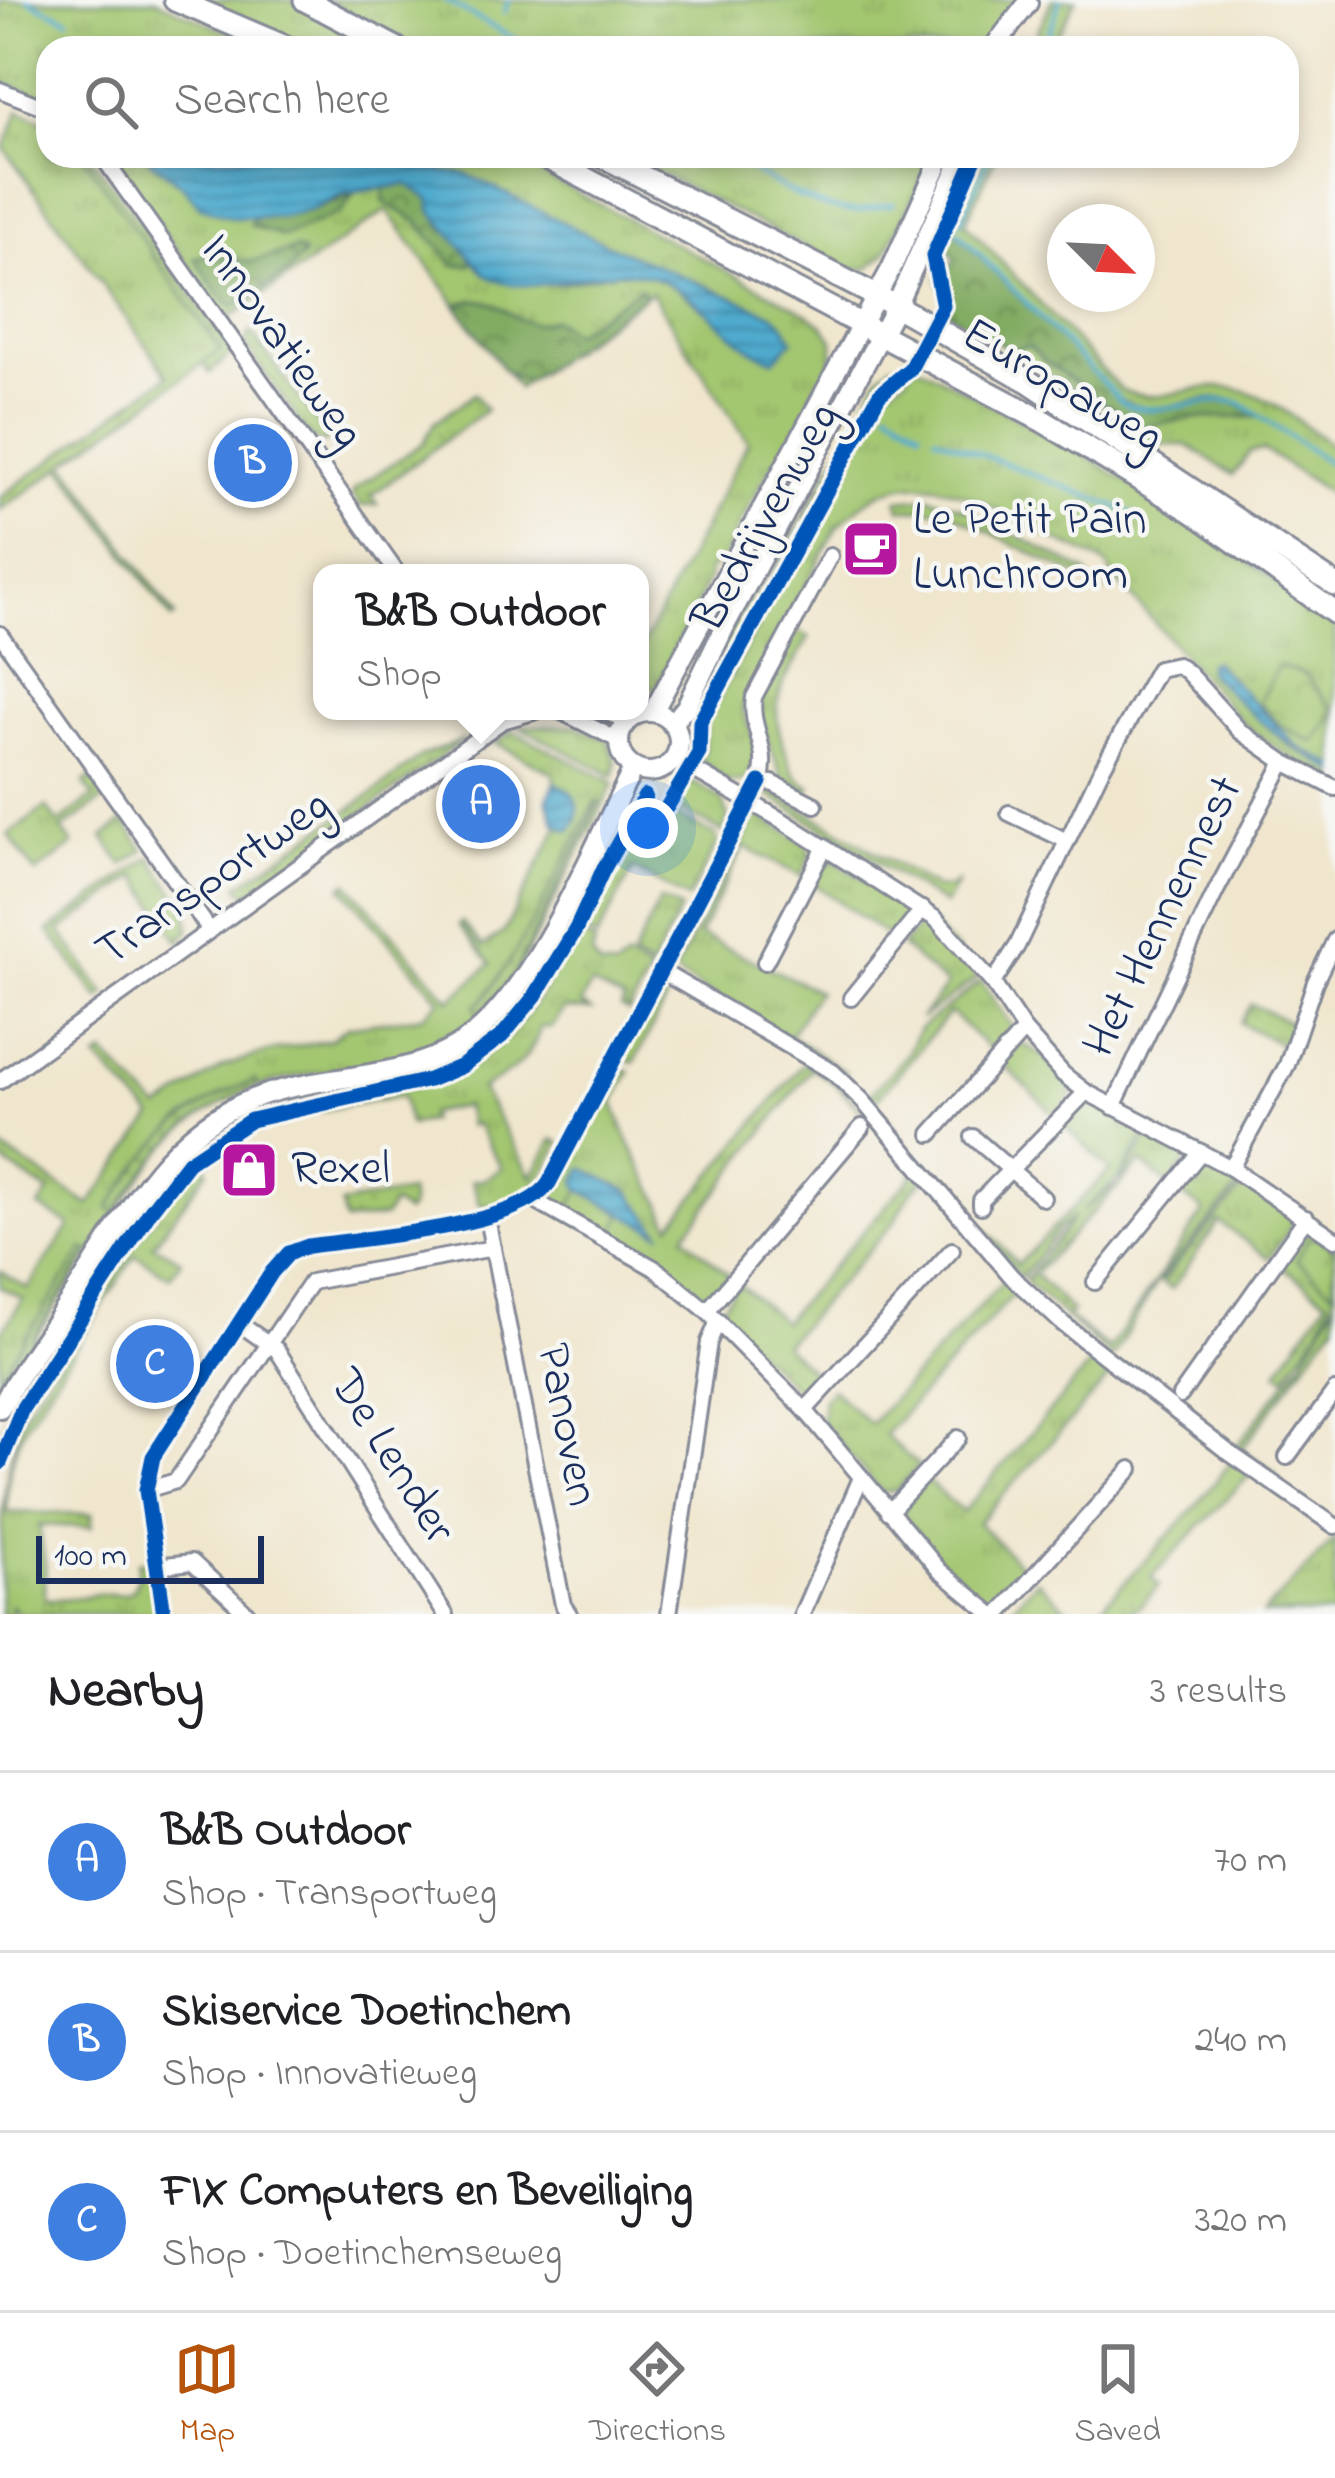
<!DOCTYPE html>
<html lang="en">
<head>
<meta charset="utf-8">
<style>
  :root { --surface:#fff; --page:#f2f2f2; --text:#202124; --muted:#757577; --line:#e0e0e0; --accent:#b45309 }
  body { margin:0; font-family:"Indie Flower",sans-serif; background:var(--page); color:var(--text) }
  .compass { position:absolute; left:1047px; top:204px; width:108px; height:108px; border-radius:50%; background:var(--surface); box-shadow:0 6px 18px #0003; rotate:114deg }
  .scale { position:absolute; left:36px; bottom:30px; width:228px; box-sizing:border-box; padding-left:12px; border:6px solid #1b2f5e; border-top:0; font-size:33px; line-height:42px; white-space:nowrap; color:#1b2f5e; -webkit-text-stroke:9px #f6f6f2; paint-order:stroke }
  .you { position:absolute; left:648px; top:828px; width:42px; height:42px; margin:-30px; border:9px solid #fff; border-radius:50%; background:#1a73e8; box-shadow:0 0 0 18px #1a73e833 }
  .badge { display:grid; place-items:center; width:78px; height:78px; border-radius:50%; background:var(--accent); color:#fff; font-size:39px; font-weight:700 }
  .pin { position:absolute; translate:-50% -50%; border:6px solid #fff; box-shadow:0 3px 12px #0006 }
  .popup { position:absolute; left:313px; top:564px; width:336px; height:156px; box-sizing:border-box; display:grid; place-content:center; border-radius:24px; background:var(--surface); filter:drop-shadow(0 3px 9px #0005); font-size:39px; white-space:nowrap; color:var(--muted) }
  .popup b { font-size:45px; color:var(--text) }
  .popup::after { content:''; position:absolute; left:50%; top:100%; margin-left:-24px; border:24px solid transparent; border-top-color:var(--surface) }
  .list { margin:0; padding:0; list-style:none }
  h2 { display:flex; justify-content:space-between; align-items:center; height:156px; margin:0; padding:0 48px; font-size:51px }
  h2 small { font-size:39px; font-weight:400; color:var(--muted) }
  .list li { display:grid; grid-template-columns:78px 1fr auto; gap:36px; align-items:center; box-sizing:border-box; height:180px; padding:0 48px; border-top:3px solid var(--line) }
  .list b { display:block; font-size:45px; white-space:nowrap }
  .list p { margin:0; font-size:39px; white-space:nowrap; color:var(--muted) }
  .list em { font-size:39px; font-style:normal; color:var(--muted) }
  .icon { flex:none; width:66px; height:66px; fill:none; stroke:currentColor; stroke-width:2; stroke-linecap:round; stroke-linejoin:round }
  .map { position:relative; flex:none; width:1335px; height:1614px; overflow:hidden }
  .search { position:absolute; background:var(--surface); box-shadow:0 6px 18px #0003; left:36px; right:36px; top:36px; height:132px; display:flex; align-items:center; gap:30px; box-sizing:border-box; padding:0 42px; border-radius:36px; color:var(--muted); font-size:45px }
  .sheet { height:696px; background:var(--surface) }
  nav { display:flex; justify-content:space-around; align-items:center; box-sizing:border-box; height:168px; border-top:3px solid var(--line); background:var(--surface); font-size:33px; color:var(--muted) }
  nav a { display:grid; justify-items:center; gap:6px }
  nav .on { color:var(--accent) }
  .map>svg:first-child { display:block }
  .grass { fill:url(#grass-tufts); stroke:#5f7a66; stroke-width:3 }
  .forest { fill:url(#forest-crowns); stroke:#4e6d60; stroke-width:3 }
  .park { fill:url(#park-crowns); stroke:#5f7a66; stroke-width:3 }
  .garden { fill:url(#garden-dots); stroke:#5f7a66; stroke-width:3 }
  .water { fill:url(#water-rules); stroke:#366c96; stroke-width:3 }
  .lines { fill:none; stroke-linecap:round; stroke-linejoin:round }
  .stream { stroke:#50aacd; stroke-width:4.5 }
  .street-casing { stroke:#868a96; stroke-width:20 }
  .secondary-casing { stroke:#868a96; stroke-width:24 }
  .primary-casing { stroke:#868a96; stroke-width:27 }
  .street { stroke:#fff; stroke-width:14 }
  .secondary { stroke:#fff; stroke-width:18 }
  .primary { stroke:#fff; stroke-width:21 }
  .cycleway-casing { stroke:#f6f6f2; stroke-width:22 }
  .cycleway { stroke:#0057b8; stroke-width:15 }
  .labels { text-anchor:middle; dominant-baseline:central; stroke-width:9; stroke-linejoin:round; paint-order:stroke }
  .street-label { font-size:48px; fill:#1b2f5e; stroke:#f6f6f2 }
  .poi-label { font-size:48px; fill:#1b2f5e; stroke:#f6f6f2; text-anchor:start }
</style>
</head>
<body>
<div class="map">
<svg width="1335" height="1614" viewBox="0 0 1335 1614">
  <defs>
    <pattern id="grass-tufts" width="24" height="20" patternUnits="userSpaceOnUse" patternTransform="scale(3)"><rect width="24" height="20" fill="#a3c66f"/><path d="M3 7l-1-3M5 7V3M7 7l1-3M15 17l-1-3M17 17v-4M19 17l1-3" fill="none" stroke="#8caa63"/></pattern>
    <pattern id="forest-crowns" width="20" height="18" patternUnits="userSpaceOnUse" patternTransform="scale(3)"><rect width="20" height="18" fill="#82ab62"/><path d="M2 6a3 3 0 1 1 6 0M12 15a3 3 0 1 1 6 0" fill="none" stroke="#6a8c54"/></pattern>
    <pattern id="park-crowns" width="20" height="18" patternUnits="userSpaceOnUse" patternTransform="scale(3)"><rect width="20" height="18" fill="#a3c66f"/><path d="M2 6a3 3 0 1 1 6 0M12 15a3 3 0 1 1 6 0" fill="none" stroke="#8caa63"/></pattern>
    <pattern id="garden-dots" width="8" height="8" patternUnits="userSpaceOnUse" patternTransform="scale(3)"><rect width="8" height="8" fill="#a3c66f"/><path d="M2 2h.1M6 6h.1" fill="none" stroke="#8caa63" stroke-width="1.8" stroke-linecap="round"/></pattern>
    <pattern id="water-rules" width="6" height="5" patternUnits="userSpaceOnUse" patternTransform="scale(3)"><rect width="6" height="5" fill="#50aacd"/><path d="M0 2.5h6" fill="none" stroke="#428baa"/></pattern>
  </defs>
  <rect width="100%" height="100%" fill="#f6f6f2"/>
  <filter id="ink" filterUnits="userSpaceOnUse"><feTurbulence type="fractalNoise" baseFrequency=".00833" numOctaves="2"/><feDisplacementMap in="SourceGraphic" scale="24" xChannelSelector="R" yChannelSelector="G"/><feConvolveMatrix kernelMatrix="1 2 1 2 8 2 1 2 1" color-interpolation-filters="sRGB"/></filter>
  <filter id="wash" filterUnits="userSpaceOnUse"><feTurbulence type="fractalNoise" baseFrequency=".004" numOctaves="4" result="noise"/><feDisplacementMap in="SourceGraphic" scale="48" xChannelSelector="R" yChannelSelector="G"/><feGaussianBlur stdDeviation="2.7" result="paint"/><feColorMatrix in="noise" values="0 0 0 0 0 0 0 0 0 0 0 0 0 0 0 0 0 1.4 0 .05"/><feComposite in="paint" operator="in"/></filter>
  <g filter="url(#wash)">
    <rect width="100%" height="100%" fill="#f0e6cd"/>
    <g class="grass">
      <path d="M0 0H155L265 48H138L121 36 97 38 92 48H48V99L0 81Z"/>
      <path d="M196 0H290L383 48H307Z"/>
      <path d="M326 0H1019L987 48H418Z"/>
      <path d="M1052 0H1076L1051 48H1030Z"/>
      <path d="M19 110 48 123V156H83L221 350 65 463 175 616 172 619 62 467 0 510V497L168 376 4 148Z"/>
      <path d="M110 156H144L183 186 199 206 343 194 407 184 486 275C506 278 530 285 550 284 585 284 617 263 652 276 699 294 736 348 774 359L792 339 772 314 608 245 466 174 416 168 378 156H507L796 307 823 325 833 340C837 382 788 442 766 476 749 503 736 534 721 562L709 569 708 580 656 689 640 681V650L748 442 651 292 518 388 387 210 231 317 222 312Z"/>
      <path d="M626 156H933L885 254 867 269 846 268Z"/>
      <path d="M980 156H996L965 223 1121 390C1163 406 1181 386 1221 387 1265 388 1301 424 1335 448V521L1329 493 1264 450 1250 452 1233 475 1187 445H1151L1104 407 1010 350 1028 345 1044 361 1140 427 1196 418 1260 416C1252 411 1244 404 1235 401 1183 388 1157 433 1105 387L949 225Z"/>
      <path d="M251 332 329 439 324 443 312 439 248 349 245 341Z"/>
      <path d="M908 362 878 391 704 703 686 695 749 601 770 579 879 376 891 365Z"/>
      <path d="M916 364 1083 454 1194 524 1335 622V766L1298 747 1214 662 1211 675 1289 746 1335 770V779L1283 753 1244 724 1116 579 1108 593 1111 573 1107 565C1085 551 1056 541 1032 528 958 489 903 453 835 530L742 707C750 739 770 755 742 782H727L700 760 704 752 705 723 886 390 907 376Z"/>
      <path d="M474 394 486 410 372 495 377 504 361 506 352 494 356 488 423 443 434 423Z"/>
      <path d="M929 497 964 508 1086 572 1094 584 945 510 900 509 898 500Z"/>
      <path d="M797 631 809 637C785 682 766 696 784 747 790 765 793 778 811 787L807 793 781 776 758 712 761 698Z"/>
      <path d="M518 726H576L608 740 616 762 614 776Z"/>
      <path d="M513 731 614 783 516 975C422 1103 326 1041 214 1107 158 1141 126 1199 91 1253 61 1299 30 1345 0 1391V1334L23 1299 0 1287V1271L28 1289 70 1225 39 1207 49 1192 0 1160V1147L89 1205 153 1117 97 1059 104 1054 159 1109 222 1067 271 1051 330 1040 347 1027 423 1016 440 1000 342 887 347 882 450 1000 491 964 459 925 462 922 483 946 504 932 559 825 570 830 577 820 578 806 555 783 554 774 496 743Z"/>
      <path d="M92 777 107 797 62 829 73 845 36 873 8 835 46 807 59 823 93 797 84 783Z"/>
      <path d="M691 781 723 800 728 817 723 832 675 807Z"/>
      <path d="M770 789 937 889 951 887 958 881 945 905 770 796 766 792Z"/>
      <path d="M651 807 669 816 672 813 716 836 718 842 688 899 633 869 597 938 582 929 593 908 599 910 607 878 646 808Z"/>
      <path d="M761 817 808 845 811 855 801 876 744 847 699 935 818 991 790 1035 846 1072 843 1076 674 972 754 819Z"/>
      <path d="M124 821 144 850 123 865 103 837Z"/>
      <path d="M151 857 188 912 189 930 179 941 137 876 60 931 105 994 99 999 49 931Z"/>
      <path d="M827 862H836L909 909 910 914 892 939 813 883Z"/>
      <path d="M660 900 680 909 651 968 632 958Z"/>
      <path d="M930 924 958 951 977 978 920 1019 947 985 901 946 920 925Z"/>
      <path d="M568 930C566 945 548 969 538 985 472 1099 378 1076 272 1109 239 1119 211 1138 185 1161L29 1392 0 1451V1433L17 1399 162 1179 214 1129 275 1101 399 1079 459 1056 501 1024 518 1005Z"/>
      <path d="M578 932 595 942 592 955 600 967 615 969 627 959 650 972 629 1012 621 1008 624 1001 591 984 581 1004 590 1010 564 1009 552 1027H540C534 1057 508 1075 481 1089L532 1177 553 1139 560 1143C539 1183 531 1207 481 1206L472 1181 485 1179 502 1168 475 1123 469 1126 465 1106 429 1113 430 1120 409 1125 402 1096C332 1108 258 1116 204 1165L208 1170 153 1245 181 1260 170 1277 135 1255 24 1428C12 1454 5 1483 7 1512L92 1514V1527L39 1525 45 1565V1599C62 1599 80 1598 92 1595 118 1590 140 1607 138 1562L144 1561 150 1566 157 1614H20L11 1606 12 1614H1C0 1548 0 1473 24 1413L178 1179C264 1078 400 1124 497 1045 534 1015 553 971 578 932Z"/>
      <path d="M663 976 673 986 634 1063 622 1057Z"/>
      <path d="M981 981 1011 1025 1008 1038 995 1054 950 1012 874 1103 912 1153 866 1099 907 1054 919 1029Z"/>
      <path d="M1020 1044C1039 1048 1070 1078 1072 1097L1056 1116 1002 1063Z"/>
      <path d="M804 1063 832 1076 868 1118 837 1085 812 1068 684 1236 729 1275 711 1296 699 1299 633 1249 553 1200 552 1192 618 1066 630 1072 614 1101C626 1145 653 1183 671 1225Z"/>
      <path d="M1087 1105H1096L1146 1133 1121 1175 1082 1211 1119 1183 1150 1135 1181 1148 1187 1160 1169 1185 1141 1162 1037 1271 1034 1269 1075 1216 1058 1230 1022 1278 971 1221 974 1218 1018 1264 1110 1170 1064 1125Z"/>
      <path d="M873 1120 924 1180 910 1193 895 1221 784 1345 821 1380 812 1389H796L723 1319 722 1306 739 1284 783 1322 915 1173Z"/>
      <path d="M1204 1164 1242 1183 1158 1281 1112 1358 1025 1281 1032 1272 1072 1311 1067 1317 1109 1349 1204 1211 1178 1192Z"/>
      <path d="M1245 1185 1292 1216 1290 1229 1269 1258 1219 1222 1172 1289 1161 1282Z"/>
      <path d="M1303 1231H1316L1335 1246V1294L1318 1331 1285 1377 1277 1372 1327 1300 1279 1264Z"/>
      <path d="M1006 1278 1036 1306 1033 1308 1015 1293 884 1435 919 1466 896 1491 882 1493 821 1421 823 1399 832 1389 870 1424Z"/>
      <path d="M1335 1303V1323L1242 1449 1277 1475 1273 1480 1233 1451 1302 1361Z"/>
      <path d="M1075 1340 1115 1371 978 1523 1026 1571 998 1600 986 1601 941 1563 903 1517 906 1502 926 1480 963 1512 1094 1360Z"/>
      <path d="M1232 1461 1251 1474 1151 1577 1159 1585C1135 1614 1133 1614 1095 1614L1190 1513Z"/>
      <path d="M1335 1538V1614H1263L1328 1546Z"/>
      <path d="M1037 1580 1073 1614H1012L1013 1606Z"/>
    </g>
    <g class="forest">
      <path d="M407 184 430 199 432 212 472 258 470 265H454L417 221 384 202 383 188Z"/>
      <path d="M355 193 340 213 283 237 250 225 255 218 311 210Z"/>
      <path d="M949 225 1123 403 1141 409 1232 401 1262 417 1196 418 1140 427 1044 361 1029 346 1010 350 945 311 947 300 938 279 955 260 943 243Z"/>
      <path d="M296 249 304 254 288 273 233 307 218 294 195 258 205 255 251 262Z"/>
      <path d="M640 288 646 295 526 382 504 370 456 305C497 289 504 319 533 323 540 324 546 321 553 319L573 333Z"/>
    </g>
    <g class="park">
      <path d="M1278 666 1305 674 1335 712 1314 742 1280 725 1259 702Z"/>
      <path d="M1251 1004 1291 1023 1283 1046 1240 1023Z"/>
      <path d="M580 1190 623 1214 612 1235 568 1211Z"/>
      <path d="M1317 1236 1335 1251 1333 1292 1297 1260 1308 1238Z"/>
    </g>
    <g class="garden">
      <path d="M83 156H91L233 352 210 373 203 363 221 350Z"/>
      <path d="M464 740 248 895 238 886 379 789 421 756Z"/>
      <path d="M599 802 514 974 481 1015 476 1008C526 948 556 871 595 803Z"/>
      <path d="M255 1080 256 1087C187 1116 156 1151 115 1213L109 1208C150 1144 183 1108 255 1080Z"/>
      <path d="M409 1192 411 1207 406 1213 393 1204 384 1217 345 1222 341 1204Z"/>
      <path d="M84 1249 89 1252 0 1389V1376Z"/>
    </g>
    <g class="water">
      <path d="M144 156H378L416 168 466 174 608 245 772 314 783 323 793 340 774 360C728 346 698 285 642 274 590 263 535 304 486 275L432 212 430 199 407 184 343 194 311 210 282 217 233 218 199 206 183 186Z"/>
      <path d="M1214 662 1298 747 1335 766V771C1285 744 1246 713 1208 671V663Z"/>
      <path d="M555 783C577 792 585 811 570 831L555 823 547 799Z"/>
      <path d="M583 1168 629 1191 662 1234 580 1190 576 1181Z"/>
    </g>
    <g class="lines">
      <g class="stream">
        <path d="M28 0 68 19"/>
        <path d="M444 0 531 48"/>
        <path d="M504 13 509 0"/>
        <path d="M1044 48 1060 0"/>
        <path d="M726 156C764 176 812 212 857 211 869 210 881 204 894 204"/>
        <path d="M960 221 989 156"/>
        <path d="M957 231 1123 403C1159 420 1202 394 1240 403L1335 467"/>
        <path d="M888 409 921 430"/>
        <path d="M935 436 1134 514"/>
      </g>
    </g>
  </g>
  <g filter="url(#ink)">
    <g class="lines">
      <defs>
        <g id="street">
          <path d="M0 90 48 109"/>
          <path d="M102 156 397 573"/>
          <path d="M0 634 209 929"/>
          <path d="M560 711 618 740"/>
          <path d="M600 711 628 720"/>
          <path d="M675 759 783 821 936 919 993 983 1024 1030 1063 1074 1086 1092 1231 1168 1335 1239"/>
          <path d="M815 805 772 783 760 782C771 747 749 729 754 697L830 556"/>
          <path d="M1009 813 1067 841"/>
          <path d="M765 962 825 847"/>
          <path d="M659 970 833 1072 862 1100 1012 1277 1062 1323 1228 1452 1335 1526"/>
          <path d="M993 983 1017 946 1100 772 1158 669 1177 665 1187 672 1240 731 1284 762 1335 788"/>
          <path d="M851 998 923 909"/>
          <path d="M0 1081 502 721 537 711"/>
          <path d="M1113 1107 1216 891 1284 762"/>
          <path d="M931 1134 1024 1030"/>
          <path d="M973 1137 1043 1198"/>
          <path d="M1231 1168 1287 1065 1315 982 1335 940"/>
          <path d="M535 1201 656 1269 707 1311 805 1410 940 1571 992 1614"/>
          <path d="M981 1206V1200L1086 1092"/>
          <path d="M487 1218 563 1605 569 1614"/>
          <path d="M1095 1282 1201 1152"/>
          <path d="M707 1311 862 1127"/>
          <path d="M240 1324 277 1350 445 1614"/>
          <path d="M1180 1396 1306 1218"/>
          <path d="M805 1410 952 1250"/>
          <path d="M1287 1457 1335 1391"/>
          <path d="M146 1490 176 1481 311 1282 493 1248"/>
          <path d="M889 1512 958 1438"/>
          <path d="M157 1566 192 1562 248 1614"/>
          <path d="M164 1614 146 1490 153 1457 272 1272 289 1253 308 1246C362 1238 521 1227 549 1183L760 782"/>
          <path d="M669 1614 709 1342 718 1321"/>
          <path d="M802 1614 860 1480"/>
          <path d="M999 1614 1131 1469"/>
        </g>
        <g id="secondary">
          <path d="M993 48 1028 3"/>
          <circle cx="649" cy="742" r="30"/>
          <path d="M653 712 892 267 942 156"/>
          <path d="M672 724 686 707 726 624 896 306 963 156"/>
          <path d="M0 1408C21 1368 50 1331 75 1293 127 1214 170 1124 266 1094 335 1072 416 1081 474 1034 540 980 593 847 633 769"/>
        </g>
        <g id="primary">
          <path d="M175 0 288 48"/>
          <path d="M305 0 396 48"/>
          <path d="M543 156 1043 421 1193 512 1335 613"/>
          <path d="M602 156 896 306 1028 381 1335 585"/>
        </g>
      </defs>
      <use href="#street" class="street-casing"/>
      <use href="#secondary" class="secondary-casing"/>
      <use href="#primary" class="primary-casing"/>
      <use href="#street" class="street"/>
      <use href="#secondary" class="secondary"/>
      <use href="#primary" class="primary"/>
      <defs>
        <g id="cycleway">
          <path d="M667 807 699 753 700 722 879 395 910 369 943 306 933 256 976 156"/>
          <path d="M0 1463 22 1409 151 1210 188 1162 251 1120 429 1080 462 1066 502 1036 535 996 576 929 603 870 645 796"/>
          <path d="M164 1614 146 1490 153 1457 272 1272 289 1253 308 1246C362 1238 521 1227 549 1183L760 782"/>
        </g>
      </defs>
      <use href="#cycleway" class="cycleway-casing"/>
      <use href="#cycleway" class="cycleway"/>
    </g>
  </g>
  <defs>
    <symbol id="cafe-square" viewBox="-11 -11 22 22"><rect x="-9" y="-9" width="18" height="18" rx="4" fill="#b5179e" stroke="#f6f6f2"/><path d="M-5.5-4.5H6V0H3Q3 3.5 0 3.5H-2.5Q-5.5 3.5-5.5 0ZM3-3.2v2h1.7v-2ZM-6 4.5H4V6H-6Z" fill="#fff"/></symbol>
    <symbol id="shop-square" viewBox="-11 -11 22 22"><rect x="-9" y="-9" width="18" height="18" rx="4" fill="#b5179e" stroke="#f6f6f2"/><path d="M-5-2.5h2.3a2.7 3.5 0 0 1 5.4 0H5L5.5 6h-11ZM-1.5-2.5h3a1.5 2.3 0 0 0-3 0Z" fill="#fff"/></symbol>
  </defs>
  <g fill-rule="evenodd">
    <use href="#cafe-square" x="838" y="516" width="66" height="66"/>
    <use href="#shop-square" x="216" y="1137" width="66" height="66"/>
  </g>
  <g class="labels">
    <g class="street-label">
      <text transform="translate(281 342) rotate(55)">Innovatieweg</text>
      <text transform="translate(1062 387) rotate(30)">Europaweg</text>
      <text transform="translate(767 518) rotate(-61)">Bedrijvenweg</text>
      <text transform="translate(214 879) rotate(-35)">Transportweg</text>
      <text transform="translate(1164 917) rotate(-64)">Het Hennennest</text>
      <text transform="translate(566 1425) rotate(79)">Panoven</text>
      <text transform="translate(391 1457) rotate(58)">De Lender</text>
    </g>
    <g class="poi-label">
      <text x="913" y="521">Le Petit Pain<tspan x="913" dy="55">Lunchroom</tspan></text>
      <text x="291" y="1170">Rexel</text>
    </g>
  </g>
</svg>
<svg class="compass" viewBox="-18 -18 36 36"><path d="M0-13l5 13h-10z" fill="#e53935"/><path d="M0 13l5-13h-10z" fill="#757577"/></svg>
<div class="scale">100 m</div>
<div class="you"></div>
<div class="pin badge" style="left:481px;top:804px;background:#3f7fe0">A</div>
<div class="popup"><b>B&amp;B Outdoor</b>Shop</div>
<div class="pin badge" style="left:253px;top:463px;background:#3f7fe0">B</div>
<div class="pin badge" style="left:155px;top:1364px;background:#3f7fe0">C</div>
<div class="search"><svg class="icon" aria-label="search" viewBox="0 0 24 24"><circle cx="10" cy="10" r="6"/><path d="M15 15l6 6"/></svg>Search here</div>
</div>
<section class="sheet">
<h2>Nearby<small>3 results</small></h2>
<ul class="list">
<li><span class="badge" style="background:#3f7fe0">A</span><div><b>B&amp;B Outdoor</b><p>Shop · Transportweg</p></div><em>70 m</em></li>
<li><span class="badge" style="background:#3f7fe0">B</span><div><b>Skiservice Doetinchem</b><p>Shop · Innovatieweg</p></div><em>240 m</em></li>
<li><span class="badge" style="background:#3f7fe0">C</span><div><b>FIX Computers en Beveiliging</b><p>Shop · Doetinchemseweg</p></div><em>320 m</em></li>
</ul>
</section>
<nav>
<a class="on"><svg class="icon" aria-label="map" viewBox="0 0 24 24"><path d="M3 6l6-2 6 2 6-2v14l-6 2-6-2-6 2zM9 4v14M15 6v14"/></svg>Map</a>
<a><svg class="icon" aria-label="directions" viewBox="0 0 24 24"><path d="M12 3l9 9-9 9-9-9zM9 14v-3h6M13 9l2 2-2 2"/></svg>Directions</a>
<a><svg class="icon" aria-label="saved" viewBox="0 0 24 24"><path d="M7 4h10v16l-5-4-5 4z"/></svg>Saved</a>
</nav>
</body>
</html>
